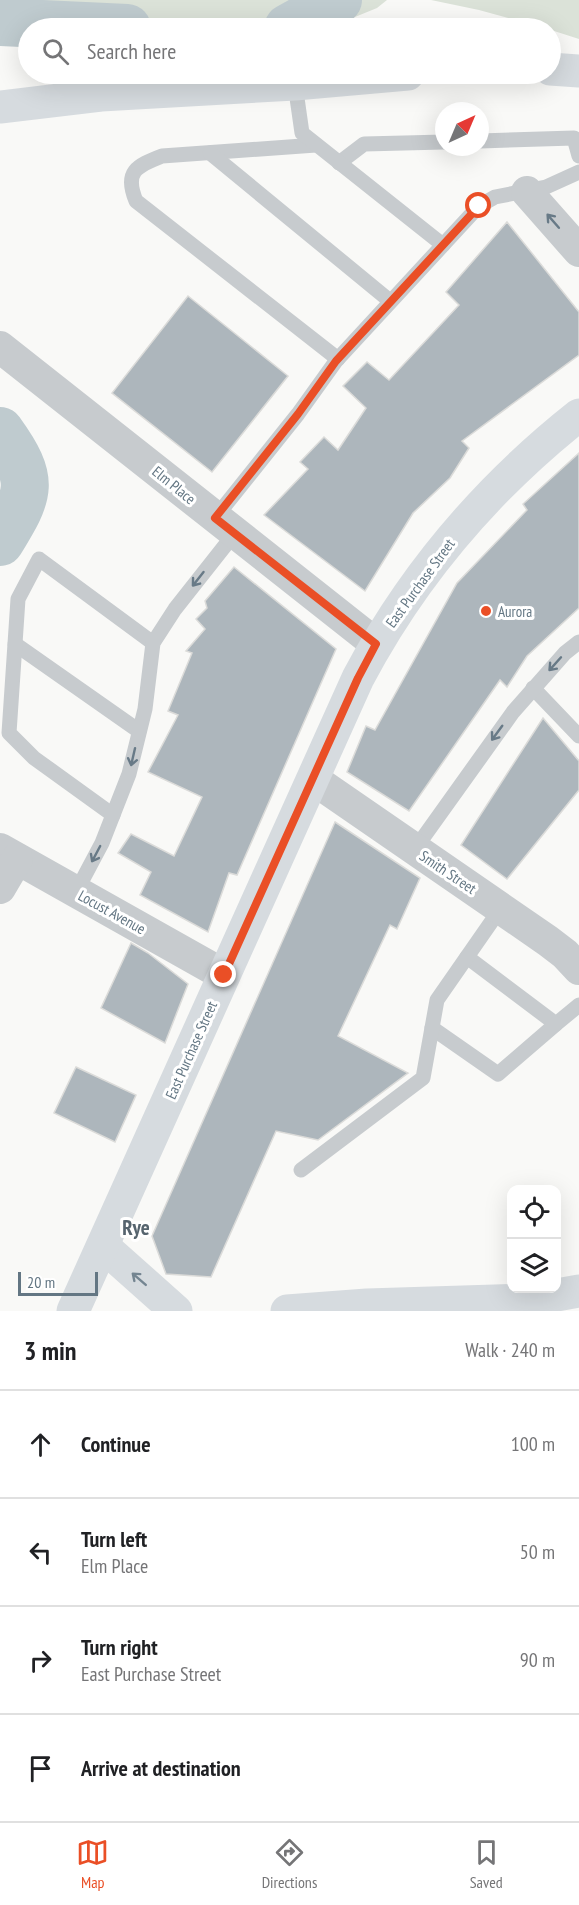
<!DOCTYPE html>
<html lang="en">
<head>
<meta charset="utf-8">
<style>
  :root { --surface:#fff; --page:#f2f2f2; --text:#202124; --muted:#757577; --line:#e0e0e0; --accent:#ea4f26 }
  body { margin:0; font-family:"PT Sans Narrow",sans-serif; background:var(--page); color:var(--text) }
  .controls { position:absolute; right:18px; bottom:18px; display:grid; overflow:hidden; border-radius:12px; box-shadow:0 6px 24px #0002 }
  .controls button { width:54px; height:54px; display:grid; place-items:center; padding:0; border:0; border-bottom:2px solid var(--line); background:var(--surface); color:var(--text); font:30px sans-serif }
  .compass { position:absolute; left:435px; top:102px; width:54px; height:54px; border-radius:50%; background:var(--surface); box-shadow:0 6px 24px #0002; rotate:44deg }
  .scale { position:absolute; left:18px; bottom:15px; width:80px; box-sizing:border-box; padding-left:6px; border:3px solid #637683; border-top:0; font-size:16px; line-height:21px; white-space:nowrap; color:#637683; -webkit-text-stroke:4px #fff; paint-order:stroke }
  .stop { position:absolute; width:18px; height:18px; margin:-14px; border:4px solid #ea4f26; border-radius:50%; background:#fff }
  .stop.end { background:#ea4f26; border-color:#fff; box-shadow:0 2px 6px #0008 }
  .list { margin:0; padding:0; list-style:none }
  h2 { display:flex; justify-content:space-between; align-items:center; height:78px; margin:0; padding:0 24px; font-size:26px }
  h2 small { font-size:20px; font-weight:400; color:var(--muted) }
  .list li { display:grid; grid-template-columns:39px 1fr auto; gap:18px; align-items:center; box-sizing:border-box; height:108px; padding:0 24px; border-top:2px solid var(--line) }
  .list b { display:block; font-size:22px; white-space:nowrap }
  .list p { margin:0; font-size:20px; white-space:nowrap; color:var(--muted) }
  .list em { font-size:20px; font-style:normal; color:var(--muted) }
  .icon { flex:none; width:33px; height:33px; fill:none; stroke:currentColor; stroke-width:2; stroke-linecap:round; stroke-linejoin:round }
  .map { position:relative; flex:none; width:579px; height:1311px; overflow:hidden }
  .search { position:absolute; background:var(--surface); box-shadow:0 6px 24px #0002; left:18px; right:18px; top:18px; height:66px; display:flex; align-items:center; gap:15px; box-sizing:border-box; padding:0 21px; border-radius:33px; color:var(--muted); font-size:22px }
  .sheet { height:510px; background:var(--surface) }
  nav { display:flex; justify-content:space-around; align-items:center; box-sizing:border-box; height:84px; border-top:2px solid var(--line); background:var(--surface); font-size:16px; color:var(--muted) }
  nav a { display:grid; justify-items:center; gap:3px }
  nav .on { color:var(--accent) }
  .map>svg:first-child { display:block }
  .green { fill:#dbe2d8 }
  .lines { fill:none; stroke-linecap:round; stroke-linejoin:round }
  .river { stroke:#bfcbcf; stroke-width:48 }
  .building { fill:#adb6bc; stroke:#dbdbd9; stroke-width:1.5 }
  .lane { stroke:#c7cbce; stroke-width:15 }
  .street { stroke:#c7cbce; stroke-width:32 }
  .secondary { stroke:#d6dbdf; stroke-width:33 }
  .primary { stroke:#d6dbdf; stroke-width:33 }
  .oneway { stroke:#687a87 }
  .oneway2 { stroke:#748591 }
  .route { stroke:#ea4f26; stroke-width:8 }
  .poi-dot { fill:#ea4f26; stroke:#fff; stroke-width:2 }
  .labels { text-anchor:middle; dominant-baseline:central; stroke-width:6; stroke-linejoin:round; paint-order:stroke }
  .street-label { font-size:15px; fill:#637683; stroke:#fff }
  .poi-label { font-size:15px; fill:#637683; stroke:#fff; text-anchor:start }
  .district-label { font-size:21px; font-weight:bold; fill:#56646e; stroke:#fff }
</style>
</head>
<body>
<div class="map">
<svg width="579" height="1311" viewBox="0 0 579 1311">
  <rect width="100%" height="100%" fill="#f9f9f7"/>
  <g class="green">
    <path d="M0 0H387L377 8 328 28H28V39L0 38Z"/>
    <path d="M431 0H579V39L551 30 550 28H544L479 10Z"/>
  </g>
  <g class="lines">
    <g class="river">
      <path d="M0 22 127 28"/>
      <path d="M288 28 338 0"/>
      <path d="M0 431C36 481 30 493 0 542"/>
    </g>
  </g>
  <g class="building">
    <path d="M507 222 579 312V355L462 441 469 448 450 478 413 513 365 591 264 515 308 469 300 462 324 437 338 450 366 408 343 386 367 362 389 380 459 305 446 292Z"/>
    <path d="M188 296 288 376 212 472 112 393Z"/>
    <path d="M579 453V608L527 656 507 687 500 680 409 811 347 772 366 726 375 730 457 583 527 510 523 504Z"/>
    <path d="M234 567 336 649 237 875 229 873 208 932 140 895 151 872 118 853 131 834 174 856 202 797 148 772 178 715 168 711 192 653 186 651 205 629 196 619 207 608 205 601Z"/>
    <path d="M543 718 579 761V790L507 879 461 845Z"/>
    <path d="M335 822 420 878 397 929 390 925 338 1036 408 1073 318 1140 276 1131 211 1277 166 1274 152 1236Z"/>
    <path d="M131 943 148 953 188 984 165 1043 101 1008Z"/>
    <path d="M76 1067 136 1095 115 1142 54 1113Z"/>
  </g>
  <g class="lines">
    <g class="lane">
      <path d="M480 141 574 138 579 156"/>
      <path d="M316 145 162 156C136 166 124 172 136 201L338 359"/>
      <path d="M210 153 390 301"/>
      <path d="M339 163 364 144 444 142"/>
      <path d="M443 245 479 206 495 197 546 187 579 172"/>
      <path d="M215 518 298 414 336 361 443 245 302 133 295 84"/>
      <path d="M15 644 139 731"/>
      <path d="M533 688 579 736"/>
      <path d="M113 815 34 758 9 733 18 599 39 559 153 643"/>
      <path d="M415 849 513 712 565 653 579 642"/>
      <path d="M76 892 102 843 129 774 145 709 153 643 175 609 235 533"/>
      <path d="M467 957 556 1024 579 1005"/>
      <path d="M432 1028 498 1074 556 1024"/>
      <path d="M301 1170 423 1078 437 1000 501 908"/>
    </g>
    <g class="street">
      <path d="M527 192 579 251"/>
      <path d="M0 347 376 644"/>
      <path d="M313 779 548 941 565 954 579 969"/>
      <path d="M0 849 224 975"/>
      <path d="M0 888 17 859"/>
    </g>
    <g class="secondary">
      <path d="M550 69 579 71"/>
      <path d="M0 107 101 95 295 84 408 74"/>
      <path d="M103 1246 176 1311"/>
      <path d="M73 1311 358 678C412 576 488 487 579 415"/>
    </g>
    <path class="primary" d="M287 1311 367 1305 529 1300 579 1291"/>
  </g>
  <defs><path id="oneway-shaft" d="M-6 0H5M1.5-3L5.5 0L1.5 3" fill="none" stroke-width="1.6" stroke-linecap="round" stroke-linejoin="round" transform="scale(1.5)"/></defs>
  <g class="oneway">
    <use href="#oneway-shaft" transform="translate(553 221) rotate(-131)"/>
    <use href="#oneway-shaft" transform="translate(198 579) rotate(128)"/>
    <use href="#oneway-shaft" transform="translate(555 664) rotate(132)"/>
    <use href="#oneway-shaft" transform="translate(497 733) rotate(126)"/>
    <use href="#oneway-shaft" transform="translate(133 757) rotate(103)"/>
    <use href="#oneway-shaft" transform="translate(96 854) rotate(118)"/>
  </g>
  <use class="oneway2" href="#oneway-shaft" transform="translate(139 1279) rotate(-139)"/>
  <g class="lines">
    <path class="route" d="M224 975 358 678 376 644 215 518 298 414 336 361 479 206"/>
  </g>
  <circle class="poi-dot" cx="486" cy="611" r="6"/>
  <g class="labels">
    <g class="street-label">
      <text transform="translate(174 485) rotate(39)">Elm Place</text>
      <text transform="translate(420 583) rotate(-54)">East Purchase Street</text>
      <text transform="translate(448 872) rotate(34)">Smith Street</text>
      <text transform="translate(112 912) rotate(29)">Locust Avenue</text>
      <text transform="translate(191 1050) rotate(-66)">East Purchase Street</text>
    </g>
    <g class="poi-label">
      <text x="498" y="611">Aurora</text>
    </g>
    <g class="district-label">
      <text x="136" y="1227">Rye</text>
    </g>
  </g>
</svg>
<div class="controls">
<button><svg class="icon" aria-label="locate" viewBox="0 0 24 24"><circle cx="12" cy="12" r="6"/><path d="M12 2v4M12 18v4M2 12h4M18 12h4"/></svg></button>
<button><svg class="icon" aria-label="layers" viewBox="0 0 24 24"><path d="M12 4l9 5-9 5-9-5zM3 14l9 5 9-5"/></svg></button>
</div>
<svg class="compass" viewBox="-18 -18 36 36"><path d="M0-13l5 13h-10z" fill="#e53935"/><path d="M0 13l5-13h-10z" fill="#757577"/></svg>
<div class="scale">20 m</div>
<div class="stop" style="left:479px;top:206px"></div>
<div class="stop end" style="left:224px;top:975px"></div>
<div class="search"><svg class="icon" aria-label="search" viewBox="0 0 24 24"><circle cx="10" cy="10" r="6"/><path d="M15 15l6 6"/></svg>Search here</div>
</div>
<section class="sheet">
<h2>3 min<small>Walk · 240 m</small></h2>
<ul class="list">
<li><svg class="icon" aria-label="ahead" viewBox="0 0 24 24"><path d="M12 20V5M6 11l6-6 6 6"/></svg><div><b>Continue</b></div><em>100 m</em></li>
<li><svg class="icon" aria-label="left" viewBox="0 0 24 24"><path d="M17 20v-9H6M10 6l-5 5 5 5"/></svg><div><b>Turn left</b><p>Elm Place</p></div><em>50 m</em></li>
<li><svg class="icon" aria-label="right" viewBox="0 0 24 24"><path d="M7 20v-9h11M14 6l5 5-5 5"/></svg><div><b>Turn right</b><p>East Purchase Street</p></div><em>90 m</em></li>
<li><svg class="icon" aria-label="arrive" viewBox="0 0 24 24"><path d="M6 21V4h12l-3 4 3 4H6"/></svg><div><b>Arrive at destination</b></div></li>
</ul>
</section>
<nav>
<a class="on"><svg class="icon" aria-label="map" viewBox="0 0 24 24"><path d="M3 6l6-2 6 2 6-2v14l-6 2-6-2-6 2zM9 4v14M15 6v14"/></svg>Map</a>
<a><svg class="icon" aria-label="directions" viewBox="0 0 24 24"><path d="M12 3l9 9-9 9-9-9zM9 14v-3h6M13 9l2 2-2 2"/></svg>Directions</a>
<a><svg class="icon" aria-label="saved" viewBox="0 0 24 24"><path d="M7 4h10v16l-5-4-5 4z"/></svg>Saved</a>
</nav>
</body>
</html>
